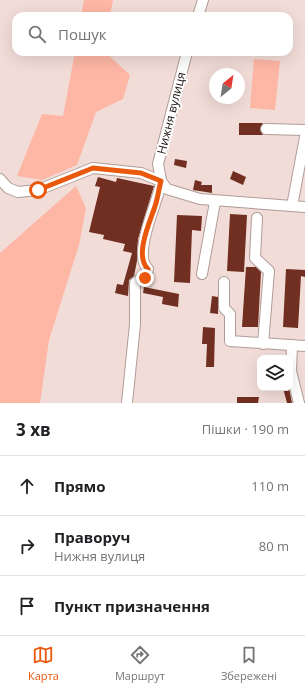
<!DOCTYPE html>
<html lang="uk">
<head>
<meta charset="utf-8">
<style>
  :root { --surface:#fff; --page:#f6f6f6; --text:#202124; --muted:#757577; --line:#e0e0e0; --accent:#ea580c }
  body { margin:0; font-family:"Open Sans",sans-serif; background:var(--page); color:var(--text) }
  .controls { position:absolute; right:12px; bottom:12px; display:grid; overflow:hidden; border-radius:8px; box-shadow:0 4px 16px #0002 }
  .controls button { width:36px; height:36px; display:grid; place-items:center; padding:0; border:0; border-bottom:1px solid var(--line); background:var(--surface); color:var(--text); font:20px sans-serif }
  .compass { position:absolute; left:209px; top:68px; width:36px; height:36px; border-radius:50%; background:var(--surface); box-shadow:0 4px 16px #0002; rotate:30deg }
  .stop { position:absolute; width:12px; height:12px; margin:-9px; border:3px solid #ea580c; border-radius:50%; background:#fff }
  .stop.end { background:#ea580c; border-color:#fff; box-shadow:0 1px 4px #0008 }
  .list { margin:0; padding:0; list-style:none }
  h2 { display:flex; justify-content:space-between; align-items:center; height:52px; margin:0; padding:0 16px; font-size:17px }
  h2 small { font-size:13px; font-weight:400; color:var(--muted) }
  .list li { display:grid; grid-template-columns:26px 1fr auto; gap:12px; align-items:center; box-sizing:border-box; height:60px; padding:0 16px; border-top:1px solid var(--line) }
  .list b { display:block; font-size:15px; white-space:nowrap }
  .list p { margin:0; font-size:13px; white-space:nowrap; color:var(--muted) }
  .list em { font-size:13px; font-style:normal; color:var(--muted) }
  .icon { flex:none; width:22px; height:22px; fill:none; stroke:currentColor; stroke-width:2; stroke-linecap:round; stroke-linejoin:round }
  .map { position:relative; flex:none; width:305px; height:403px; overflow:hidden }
  .search { position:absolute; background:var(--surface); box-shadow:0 4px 16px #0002; left:12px; right:12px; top:12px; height:44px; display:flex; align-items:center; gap:10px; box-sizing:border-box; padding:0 14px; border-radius:12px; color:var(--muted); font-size:15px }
  .sheet { height:232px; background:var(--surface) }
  nav { display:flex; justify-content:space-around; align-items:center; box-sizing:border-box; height:56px; border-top:1px solid var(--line); background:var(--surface); font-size:11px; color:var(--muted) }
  nav a { display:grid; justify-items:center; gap:2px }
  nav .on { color:var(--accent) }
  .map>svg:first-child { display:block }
  .green { fill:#feb6a5 }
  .building { fill:#702f20 }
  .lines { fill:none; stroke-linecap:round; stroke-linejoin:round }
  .minor-casing { stroke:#b09c97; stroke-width:12 }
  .minor { stroke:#fff; stroke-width:10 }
  .route { stroke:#ea580c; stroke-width:5 }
  .labels { text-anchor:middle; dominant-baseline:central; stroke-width:4; stroke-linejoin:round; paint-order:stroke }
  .street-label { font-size:12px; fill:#1c1513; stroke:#fff }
</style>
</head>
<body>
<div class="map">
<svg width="305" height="403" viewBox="0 0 305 403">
  <rect width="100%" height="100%" fill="#f2dcd7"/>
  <g class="green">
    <path d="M84 0H113L110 16H81Z"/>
    <path d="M75 52H105L130 75 123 99 96 112 77 165 42 180 17 176 42 114 63 116Z"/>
    <path d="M254 59 280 61 275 110 250 108Z"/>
    <path d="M76 186 86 208 79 245 49 340 40 403H0V253Z"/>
  </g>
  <g class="building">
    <path d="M239 123H263L260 129 263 135H239Z"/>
    <path d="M175 159 187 161 186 168 174 165Z"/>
    <path d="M233 171 246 177 243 185 230 179Z"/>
    <path d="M98 177 116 182 117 178 154 186 138 239 137 261 134 276 129 280 128 296 115 293 117 284 123 285 132 253 123 251 125 244 103 239 104 235 89 232 100 187 95 186Z"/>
    <path d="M195 180 202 182 201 185H212V193L193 190Z"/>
    <path d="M230 214 247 215 244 272 227 271Z"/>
    <path d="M177 215 202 216 201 231 192 230 190 283 174 282Z"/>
    <path d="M246 267H256L261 272 258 327H242Z"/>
    <path d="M286 269 305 270V277L301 276 298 328 283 327Z"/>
    <path d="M144 287 179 294 178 307 162 304 163 297 143 293Z"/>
    <path d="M212 296 218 297V314L210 313Z"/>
    <path d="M203 327 215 328 214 367H206L207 344H202Z"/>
    <path d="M283 388H289L292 403H287Z"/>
    <path d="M237 397H259L258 403H237Z"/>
  </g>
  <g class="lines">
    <defs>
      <g id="minor">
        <path d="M198 16 203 0"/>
        <path d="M266 129 305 130"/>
        <path d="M0 179 8 188 18 192 38 190 93 168 141 173 161 181 167 189 200 199 305 207"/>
        <path d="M292 206 305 137"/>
        <path d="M257 218 255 258 269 271 263 344"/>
        <path d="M202 274 215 202"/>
        <path d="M224 282V308L230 314V341L305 346"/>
        <path d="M292 345 291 371 299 403"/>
        <path d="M127 403 135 324V283L147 274 148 269C132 254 158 202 161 183 161 177 159 170 158 164L187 52"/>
      </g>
    </defs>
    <use href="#minor" class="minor-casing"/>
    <use href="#minor" class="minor"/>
  </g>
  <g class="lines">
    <path class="route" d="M38 190 93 168 141 173 161 181C159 188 158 196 156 203 152 218 133 255 148 269L147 274 145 278"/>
  </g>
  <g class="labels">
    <g class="street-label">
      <text transform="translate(171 113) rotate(-76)">Нижня вулиця</text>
    </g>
  </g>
</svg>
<div class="controls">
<button><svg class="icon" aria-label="layers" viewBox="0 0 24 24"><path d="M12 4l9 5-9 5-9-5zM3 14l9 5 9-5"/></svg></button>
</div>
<svg class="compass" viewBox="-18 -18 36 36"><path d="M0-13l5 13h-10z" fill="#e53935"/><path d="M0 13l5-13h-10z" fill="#757577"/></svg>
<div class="stop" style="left:38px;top:190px"></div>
<div class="stop end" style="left:145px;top:278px"></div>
<div class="search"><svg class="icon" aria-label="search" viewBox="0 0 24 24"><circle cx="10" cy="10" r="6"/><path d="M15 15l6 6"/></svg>Пошук</div>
</div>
<section class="sheet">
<h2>3 хв<small>Пішки · 190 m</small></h2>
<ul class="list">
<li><svg class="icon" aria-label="ahead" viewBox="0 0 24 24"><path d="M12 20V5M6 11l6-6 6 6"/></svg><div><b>Прямо</b></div><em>110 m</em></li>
<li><svg class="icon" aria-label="right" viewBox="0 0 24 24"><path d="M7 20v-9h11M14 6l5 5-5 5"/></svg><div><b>Праворуч</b><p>Нижня вулиця</p></div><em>80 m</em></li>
<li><svg class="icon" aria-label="arrive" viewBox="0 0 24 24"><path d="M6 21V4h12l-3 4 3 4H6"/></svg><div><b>Пункт призначення</b></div></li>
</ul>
</section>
<nav>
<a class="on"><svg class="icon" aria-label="map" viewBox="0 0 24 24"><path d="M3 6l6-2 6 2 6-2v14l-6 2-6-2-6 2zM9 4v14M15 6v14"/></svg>Карта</a>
<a><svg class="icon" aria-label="directions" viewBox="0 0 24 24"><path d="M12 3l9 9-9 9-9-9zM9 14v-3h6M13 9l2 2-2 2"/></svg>Маршрут</a>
<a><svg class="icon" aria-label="saved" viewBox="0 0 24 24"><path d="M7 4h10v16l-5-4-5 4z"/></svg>Збережені</a>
</nav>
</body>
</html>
